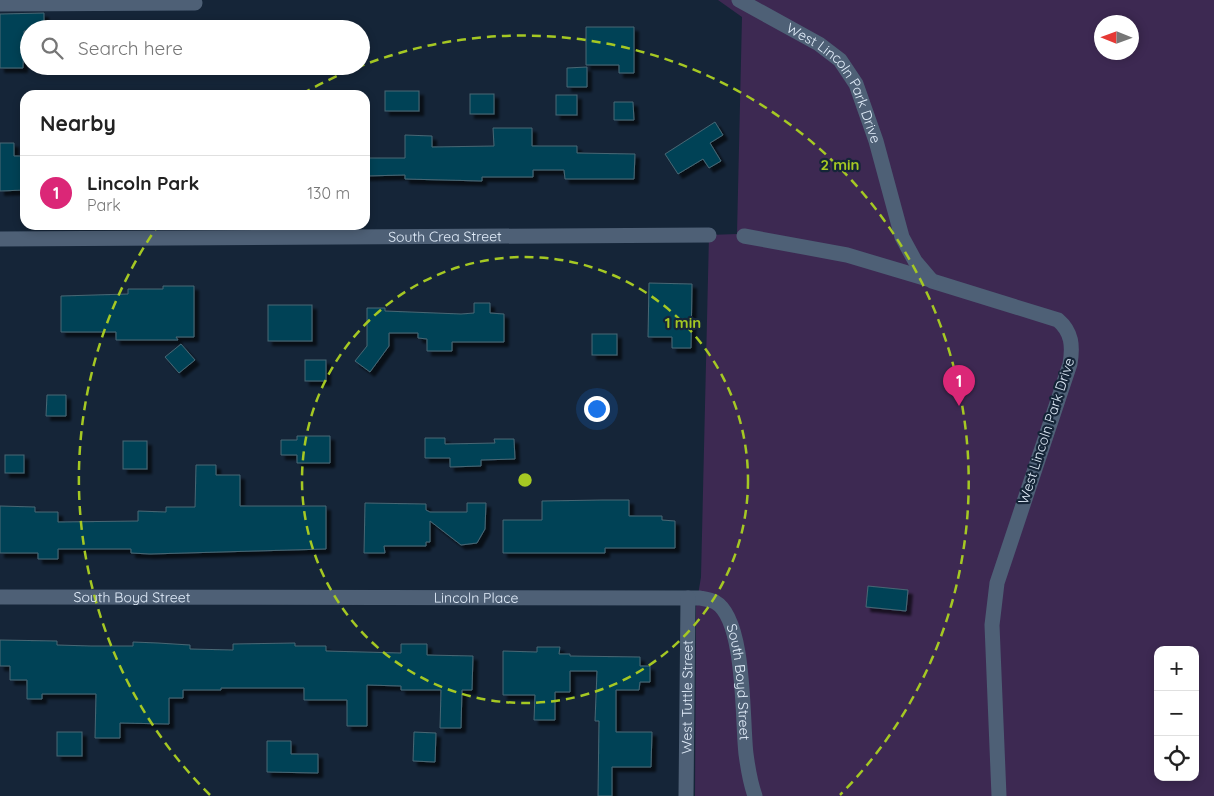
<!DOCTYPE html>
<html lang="en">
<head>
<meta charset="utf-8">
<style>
  :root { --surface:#fff; --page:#f6f6f6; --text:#222; --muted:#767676; --line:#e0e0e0; --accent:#db2777 }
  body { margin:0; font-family:Quicksand,sans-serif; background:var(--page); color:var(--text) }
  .controls { position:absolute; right:15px; bottom:15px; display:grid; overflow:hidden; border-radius:10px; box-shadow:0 2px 8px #0003 }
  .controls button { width:45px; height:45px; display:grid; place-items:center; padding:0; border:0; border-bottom:1px solid var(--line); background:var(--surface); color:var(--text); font:25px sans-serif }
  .compass { position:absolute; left:1094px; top:15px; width:45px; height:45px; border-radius:50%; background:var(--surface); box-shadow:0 2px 8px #0003; rotate:271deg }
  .you { position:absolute; left:596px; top:408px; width:18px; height:18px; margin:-12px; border:4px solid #fff; border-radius:50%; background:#1a73e8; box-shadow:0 0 0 8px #1a73e833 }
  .badge { display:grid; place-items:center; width:32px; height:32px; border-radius:50%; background:var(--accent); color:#fff; font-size:16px; font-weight:700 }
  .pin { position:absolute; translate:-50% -41px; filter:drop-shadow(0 1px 2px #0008) }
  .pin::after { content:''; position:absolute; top:26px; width:18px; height:15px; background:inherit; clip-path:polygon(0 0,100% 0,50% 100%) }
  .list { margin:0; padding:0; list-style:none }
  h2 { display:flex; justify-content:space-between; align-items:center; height:65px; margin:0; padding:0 20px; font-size:21px }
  h2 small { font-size:16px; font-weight:400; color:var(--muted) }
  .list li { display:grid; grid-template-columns:32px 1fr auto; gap:15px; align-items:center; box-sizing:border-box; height:75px; padding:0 20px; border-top:1px solid var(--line) }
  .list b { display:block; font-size:19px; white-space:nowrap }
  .list p { margin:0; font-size:16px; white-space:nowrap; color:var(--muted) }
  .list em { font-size:16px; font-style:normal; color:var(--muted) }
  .icon { flex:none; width:28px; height:28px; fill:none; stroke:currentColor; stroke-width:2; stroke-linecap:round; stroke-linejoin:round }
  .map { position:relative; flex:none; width:1214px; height:796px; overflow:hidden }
  .search { position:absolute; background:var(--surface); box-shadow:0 2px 8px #0003; left:20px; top:20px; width:350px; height:55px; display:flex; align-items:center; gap:12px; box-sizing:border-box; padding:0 18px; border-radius:28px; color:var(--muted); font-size:19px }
  .panel { position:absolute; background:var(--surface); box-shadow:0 2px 8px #0003; left:20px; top:90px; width:350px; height:140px; border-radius:15px }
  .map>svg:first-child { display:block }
  .green { fill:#3d2952; fill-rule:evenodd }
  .building { fill:#044357; stroke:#486774; filter:url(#shadow) }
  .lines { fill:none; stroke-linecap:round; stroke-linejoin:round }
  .street { stroke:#4e6076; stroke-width:15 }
  .ring { fill:none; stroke:#a5c823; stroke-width:2.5; stroke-dasharray:9 6 }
  .labels { text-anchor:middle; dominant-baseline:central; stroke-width:4.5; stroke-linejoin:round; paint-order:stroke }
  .street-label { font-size:14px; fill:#e3eefb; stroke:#152538 }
  .centre { fill:#a5c823; stroke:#152538; stroke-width:2.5 }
  .ring-label { font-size:15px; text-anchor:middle; font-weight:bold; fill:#a5c823; stroke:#152538; stroke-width:4.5; stroke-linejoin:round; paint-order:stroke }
</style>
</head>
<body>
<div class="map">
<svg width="1214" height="796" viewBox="0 0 1214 796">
  <defs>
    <filter id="shadow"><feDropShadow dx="4.5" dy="4.5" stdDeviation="1" flood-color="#0009"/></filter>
  </defs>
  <rect width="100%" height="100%" fill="#152538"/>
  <path class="green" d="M718 0H1214V796H695L696 607 701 577 709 235 737 234 742 17ZM1102 22H1132V52H1102ZM1158 650H1195V777H1158Z"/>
  <g class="building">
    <path d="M44 13V29H29V31H24L23 68H0V14Z"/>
    <path d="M586 27H634V73H619V65H586Z"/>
    <path d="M587 67V87H567V68Z"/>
    <rect x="385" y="91" width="34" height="20"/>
    <rect x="470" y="94" width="24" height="20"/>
    <rect x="556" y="95" width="21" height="20"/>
    <path d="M614 102H633L634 120H614Z"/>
    <path d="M715 122 723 135 710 143 721 161 709 168 703 159 678 174 665 154Z"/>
    <path d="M493 128H532V146H577V153L635 154 634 179H565L564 170H533V177H482V181L405 179V175L365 176V158H405V135L432 136V147L494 146Z"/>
    <path d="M0 143H14V156H25V190L0 191Z"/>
    <path d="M649 283 692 284 691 348H672V337H648Z"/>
    <path d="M163 286H194V337H176L178 340H116V332H61V296L128 294V289H163Z"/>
    <path d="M474 303H490V313L504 314V342H452V351H427V339L418 338V333H389V346L370 372 355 361 367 346V308H385V311L461 314 474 313Z"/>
    <rect x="268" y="305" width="44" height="36"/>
    <rect x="592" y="334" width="25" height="21"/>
    <path d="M181 344 195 360 179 373 165 357Z"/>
    <rect x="305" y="360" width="21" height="21"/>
    <path d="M47 395H66V416H46Z"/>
    <path d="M297 436H330V463H297V455H281V440H297Z"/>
    <path d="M425 438H445V444L495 443 494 439H514L515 459 481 460V466L450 467V458H425Z"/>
    <rect x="123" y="441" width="24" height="28"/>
    <rect x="5" y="455" width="19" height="18"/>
    <path d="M196 465H216V475H240V506H326V549L150 554 131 553V549H58V559H38V553H0V506L35 507V512H58V522L138 521V511L166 512V507H195Z"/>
    <path d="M602 500H629V516H662V520L675 521V548H605V553H503V520H542V501Z"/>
    <path d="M365 503 426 504V510L430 512H467V503H486L485 529 477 543 461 545 430 521V542H426V546H384L385 553H364Z"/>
    <path d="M868 586 908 590 906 611 866 607Z"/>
    <path d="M0 640 57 641V645L91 646H133V642L158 643 190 645V649L233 650V644L295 643V646H326V651L401 653V644H427V655L473 656 472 690H462L461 728H440L441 690H401V686L367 685V726H347V700H304V688H221V690H183V698H169V724L120 723V738H95L96 694H42V699H27V680H10V666H0Z"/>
    <path d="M537 647H560L559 654H570V656L640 657V666H650V682H640L639 690H616V732H652L651 767H612V796H598L599 721H595L597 671H570V692H555V720H534L535 695H503V651L537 652Z"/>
    <rect x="57" y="732" width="25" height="24"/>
    <path d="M414 732 436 733 435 762 413 761Z"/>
    <path d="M267 741H291V754H318V773L267 772Z"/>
  </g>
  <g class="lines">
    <g class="street">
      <path id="s1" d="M739 0 819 44 840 60 856 84 876 141 902 237 915 261 932 281 1058 320C1072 332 1073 346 1070 364L997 583 992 625 999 796"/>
      <path d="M0 4 195 3"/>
      <path d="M744 236 847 255 931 280"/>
      <path id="s2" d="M0 239 709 235"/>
      <path id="s3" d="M0 597 700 598C705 599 711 600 715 602 746 619 742 722 746 754 748 769 750 782 755 796"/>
      <path id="s4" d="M686 796 688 598"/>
    </g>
  </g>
  <g class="ring">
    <circle cx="525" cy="480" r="223"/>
    <path d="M210 795A446 446 0 0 1 157 227M302 94A446 446 0 0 1 840 795"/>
  </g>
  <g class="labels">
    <g class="street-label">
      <text stroke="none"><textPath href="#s1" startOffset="132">West Lincoln Park Drive</textPath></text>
      <text stroke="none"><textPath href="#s2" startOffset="445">South Crea Street</textPath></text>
      <text transform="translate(1046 431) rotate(-72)">West Lincoln Park Drive</text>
      <text stroke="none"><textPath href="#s3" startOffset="132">South Boyd Street</textPath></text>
      <text stroke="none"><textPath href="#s3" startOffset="476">Lincoln Place</textPath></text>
      <text stroke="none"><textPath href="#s3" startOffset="802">South Boyd Street</textPath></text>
      <text stroke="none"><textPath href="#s4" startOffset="99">West Tuttle Street</textPath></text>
    </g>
  </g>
  <circle cx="525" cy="480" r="8" class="centre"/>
  <g class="ring-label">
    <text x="840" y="170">2 min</text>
    <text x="683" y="328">1 min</text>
  </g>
</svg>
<div class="controls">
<button>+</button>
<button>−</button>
<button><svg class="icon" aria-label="locate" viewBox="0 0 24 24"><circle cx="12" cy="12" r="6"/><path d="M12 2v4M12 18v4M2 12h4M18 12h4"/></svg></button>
</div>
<svg class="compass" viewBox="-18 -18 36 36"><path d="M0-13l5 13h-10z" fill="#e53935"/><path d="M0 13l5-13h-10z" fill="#767676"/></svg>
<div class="you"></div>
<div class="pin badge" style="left:959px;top:406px">1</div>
<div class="search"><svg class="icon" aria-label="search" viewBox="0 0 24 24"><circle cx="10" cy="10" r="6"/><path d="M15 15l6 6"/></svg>Search here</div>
<section class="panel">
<h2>Nearby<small></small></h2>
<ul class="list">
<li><span class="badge">1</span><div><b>Lincoln Park</b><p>Park</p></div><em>130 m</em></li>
</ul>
</section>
</div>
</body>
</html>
